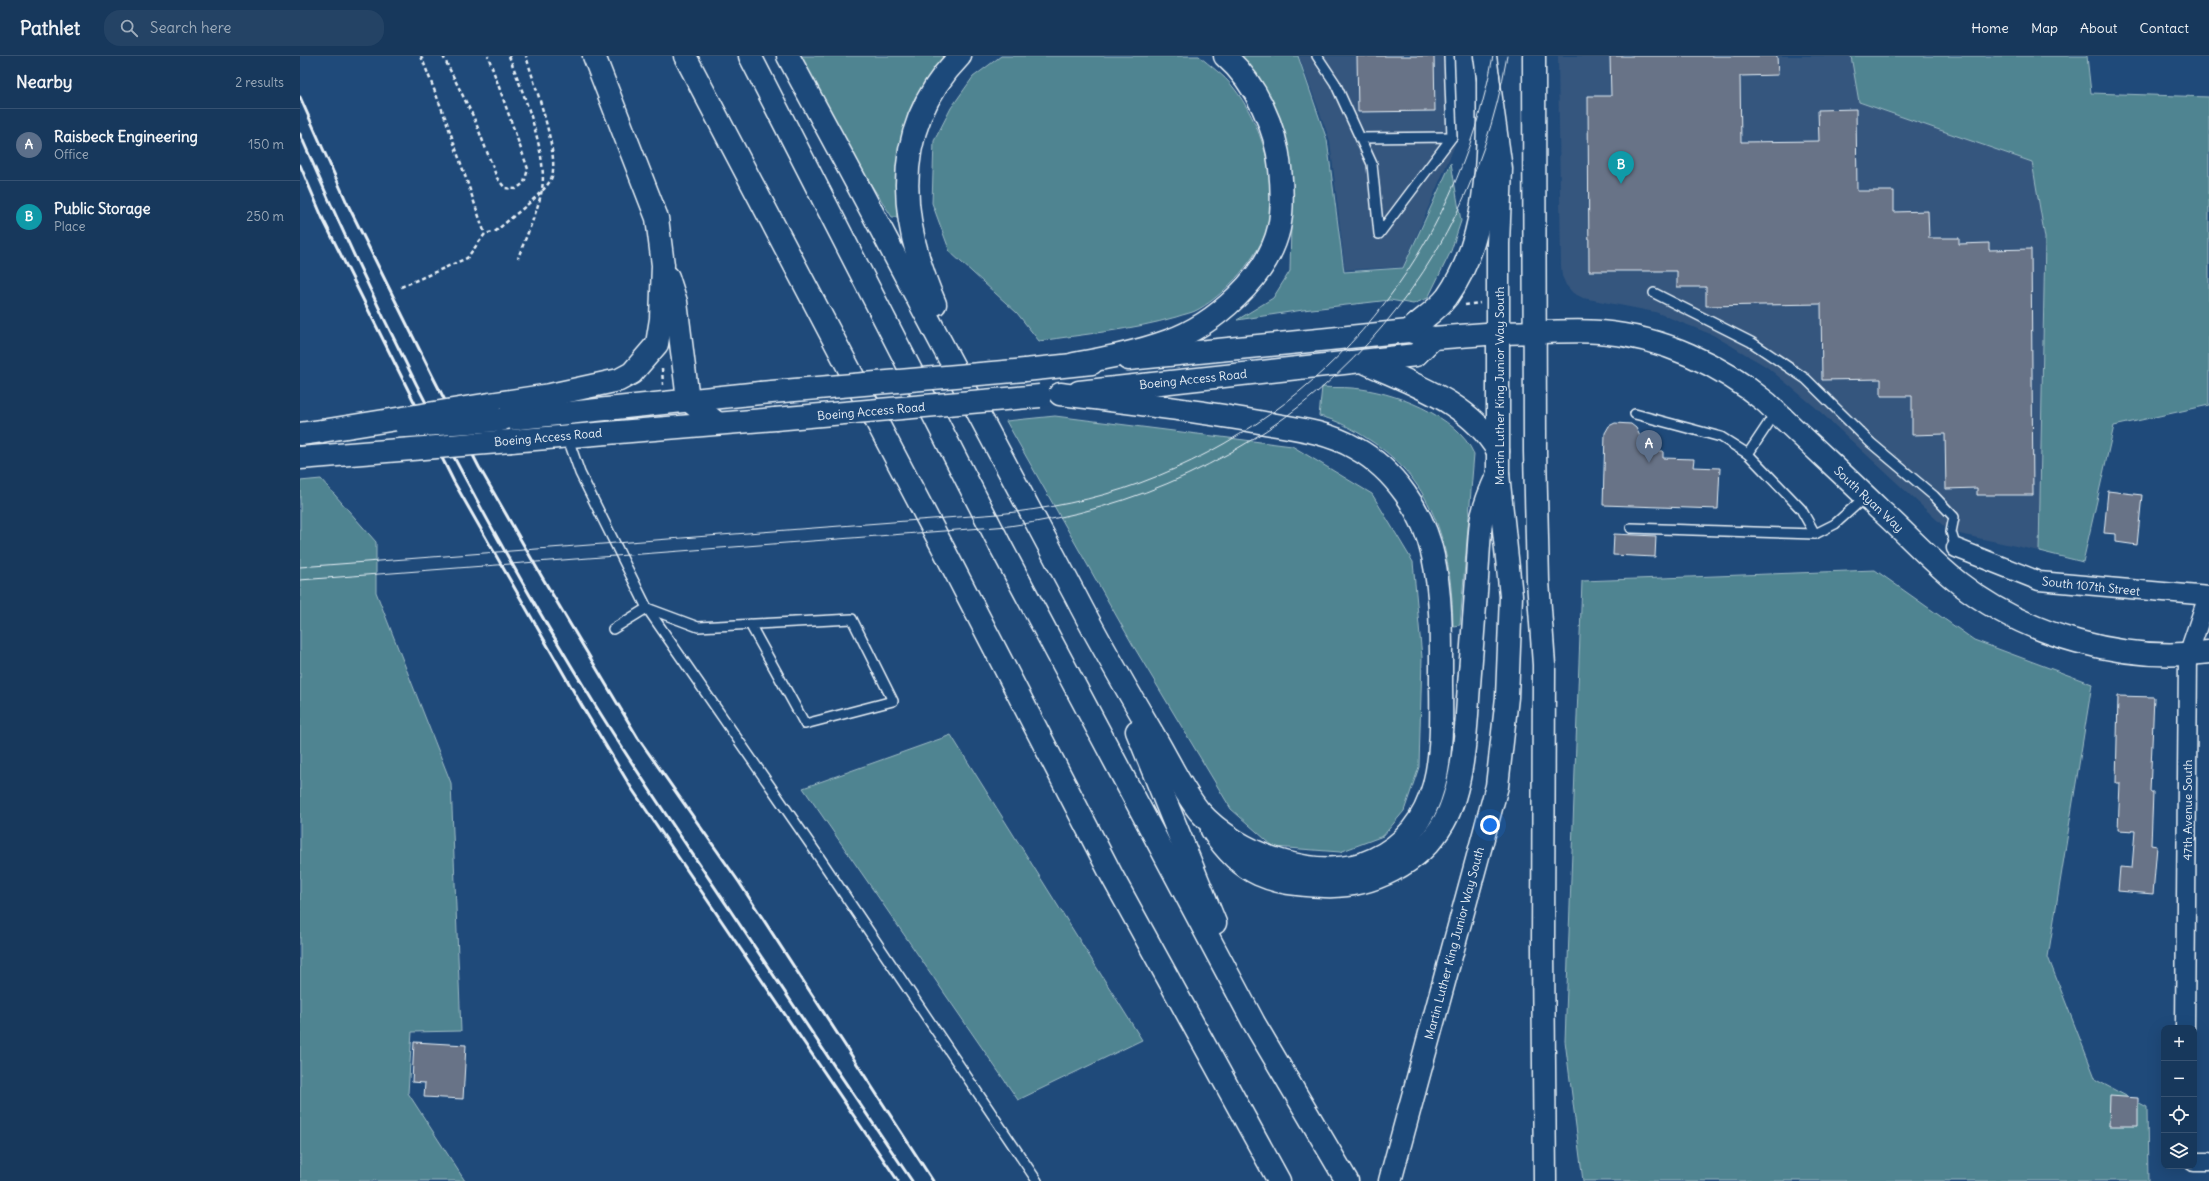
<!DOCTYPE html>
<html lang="en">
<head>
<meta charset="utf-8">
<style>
  :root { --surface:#17385c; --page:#244365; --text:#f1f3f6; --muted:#9eacbb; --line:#365272; --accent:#bca0f2 }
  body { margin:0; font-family:Delius,sans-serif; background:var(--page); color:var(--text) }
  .controls { position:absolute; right:12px; bottom:12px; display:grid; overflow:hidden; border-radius:8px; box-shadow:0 4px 16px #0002 }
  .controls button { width:36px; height:36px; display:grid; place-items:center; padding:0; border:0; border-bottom:1px solid var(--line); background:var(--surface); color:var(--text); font:20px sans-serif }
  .you { position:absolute; left:1190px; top:769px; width:14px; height:14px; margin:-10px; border:3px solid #fff; border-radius:50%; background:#1a73e8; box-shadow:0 0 0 6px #1a73e833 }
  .badge { display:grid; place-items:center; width:26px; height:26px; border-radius:50%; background:var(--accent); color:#fff; font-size:13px; font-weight:700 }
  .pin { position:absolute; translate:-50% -33px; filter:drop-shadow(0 1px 2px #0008) }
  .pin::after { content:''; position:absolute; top:21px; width:14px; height:12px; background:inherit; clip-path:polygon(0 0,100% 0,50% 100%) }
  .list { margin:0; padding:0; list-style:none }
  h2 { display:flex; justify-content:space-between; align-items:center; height:52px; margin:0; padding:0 16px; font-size:17px }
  h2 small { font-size:13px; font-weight:400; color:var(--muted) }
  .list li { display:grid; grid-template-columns:26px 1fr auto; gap:12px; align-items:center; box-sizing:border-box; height:72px; padding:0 16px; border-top:1px solid var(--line) }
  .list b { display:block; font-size:15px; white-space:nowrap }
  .list p { margin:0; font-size:13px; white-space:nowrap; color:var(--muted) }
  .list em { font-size:13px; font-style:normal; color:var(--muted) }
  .icon { flex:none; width:22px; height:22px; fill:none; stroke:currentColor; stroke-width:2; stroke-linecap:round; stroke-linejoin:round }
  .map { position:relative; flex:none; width:1909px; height:1125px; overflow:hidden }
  header { display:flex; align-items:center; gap:24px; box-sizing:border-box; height:56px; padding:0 20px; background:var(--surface); border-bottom:1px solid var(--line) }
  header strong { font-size:19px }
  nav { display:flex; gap:22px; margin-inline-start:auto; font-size:14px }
  .search { width:280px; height:36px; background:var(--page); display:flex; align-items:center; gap:10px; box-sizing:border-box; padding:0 14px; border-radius:16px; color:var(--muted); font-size:15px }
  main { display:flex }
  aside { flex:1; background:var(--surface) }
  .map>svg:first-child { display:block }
  .built { fill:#35567e }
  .green { fill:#508491; stroke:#9cbac4 }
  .building { fill:#677387; stroke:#e8f1f8 }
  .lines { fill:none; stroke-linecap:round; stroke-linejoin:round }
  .service-casing { stroke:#e8f1f8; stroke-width:12 }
  .minor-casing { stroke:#e8f1f8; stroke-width:21 }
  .tertiary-casing { stroke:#e8f1f8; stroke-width:25 }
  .secondary-casing { stroke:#e8f1f8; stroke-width:25 }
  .trunk-casing { stroke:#e8f1f8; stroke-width:25 }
  .motorway-casing { stroke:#e8f1f8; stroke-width:25 }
  .path { stroke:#e8f1f8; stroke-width:2.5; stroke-dasharray:4 3; stroke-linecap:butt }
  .service { stroke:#1f4a7a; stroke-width:9 }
  .minor { stroke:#1f4a7a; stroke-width:18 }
  .tertiary { stroke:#1f4a7a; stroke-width:22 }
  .secondary { stroke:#1f4a7a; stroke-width:22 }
  .trunk { stroke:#1f4a7a; stroke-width:22 }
  .motorway { stroke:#1f4a7a; stroke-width:22 }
  .tram { stroke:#e8f1f8; stroke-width:1 }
  .rail { stroke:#e8f1f8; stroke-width:3 }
  .trunk-bridge-casing { stroke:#e8f1f8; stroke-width:25; stroke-linecap:butt }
  .motorway-bridge-casing { stroke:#e8f1f8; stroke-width:25; stroke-linecap:butt }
  .trunk-bridge { stroke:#1f4a7a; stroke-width:22 }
  .motorway-bridge { stroke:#1f4a7a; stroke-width:22 }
  .labels { text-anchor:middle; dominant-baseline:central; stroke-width:3; stroke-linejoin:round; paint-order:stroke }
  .street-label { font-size:12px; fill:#e8f1f8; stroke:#1f4a7a }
</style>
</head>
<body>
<header>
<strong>Pathlet</strong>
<div class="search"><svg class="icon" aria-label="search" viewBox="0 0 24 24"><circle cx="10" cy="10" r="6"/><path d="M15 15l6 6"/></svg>Search here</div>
<nav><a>Home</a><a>Map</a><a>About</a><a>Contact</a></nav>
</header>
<main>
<aside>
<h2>Nearby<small>2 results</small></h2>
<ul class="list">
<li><span class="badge" style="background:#5c6f8a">A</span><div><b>Raisbeck Engineering</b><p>Office</p></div><em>150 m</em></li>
<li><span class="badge" style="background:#0f9aa8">B</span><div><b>Public Storage</b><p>Place</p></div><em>250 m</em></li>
</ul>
</aside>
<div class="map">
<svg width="1909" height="1125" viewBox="0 0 1909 1125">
  <rect width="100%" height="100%" fill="#1f4a7a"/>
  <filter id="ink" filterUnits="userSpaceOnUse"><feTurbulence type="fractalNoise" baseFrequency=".025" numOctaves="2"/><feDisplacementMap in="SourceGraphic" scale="8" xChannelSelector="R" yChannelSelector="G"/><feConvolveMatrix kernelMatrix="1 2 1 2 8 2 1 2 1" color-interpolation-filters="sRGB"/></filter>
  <g filter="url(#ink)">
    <g class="built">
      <path d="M999 0H1152L1155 89 1103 211 1045 214 1030 85Z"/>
      <path d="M1258 0H1551L1559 46 1732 106 1745 182 1739 495 1650 476 1515 351 1467 311 1413 279 1355 256 1283 242 1273 237 1266 229 1262 220 1261 209Z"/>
    </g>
    <g class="green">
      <path d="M501 0H652L601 105 597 132V161H592L561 113Z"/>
      <path d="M701 0H899C910 10 924 19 933 31 960 64 981 128 968 171 958 201 927 237 899 253 893 257 884 258 876 261 832 274 785 278 739 285L717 257 650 196 632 147 634 85 651 52 673 21Z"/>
      <path d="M937 0H998L1027 84 1044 216 1103 212 1151 107 1161 165 1151 195 1128 242 1113 248 1090 244 1003 254 937 264 973 242 990 215 992 121 986 81 967 39Z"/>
      <path d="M1551 0H1787L1791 37 1909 41V349L1814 370 1783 506 1739 495 1745 182 1732 106 1559 46Z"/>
      <path d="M1022 331C1032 332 1042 331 1052 332 1092 335 1157 359 1174 398L1160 569 1153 570C1152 494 1136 426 1068 383 1053 373 1037 364 1019 360Z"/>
      <path d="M755 360 992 390 1072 438 1113 506 1122 601 1119 711 1104 755 1083 780 1040 796 974 791 931 753 834 591 706 365Z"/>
      <path d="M21 423 76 486V536L151 727 161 975 112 976 108 1037 165 1125H0V425Z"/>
      <path d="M1575 514 1674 584 1792 628 1748 901 1796 1024 1847 1051 1848 1125H1283L1265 985 1282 525Z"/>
      <path d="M651 679 842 984 718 1044 503 732Z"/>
    </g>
    <g class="building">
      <path d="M1057 0H1134L1135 55 1058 56Z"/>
      <path d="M1310 0H1477L1478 19 1440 20 1441 86 1519 85 1518 54 1556 53 1557 135H1594V156L1628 155 1629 182H1659V188L1689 187V194L1731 193 1733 439H1677V432L1646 433 1645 378 1612 379V340H1581V323L1522 324 1521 248 1406 250V231H1377V215H1289L1288 40H1311Z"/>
      <path d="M1315 367 1331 368 1336 372 1341 382V394L1363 395V402L1394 403 1393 411 1420 412 1418 453 1303 449 1305 377 1309 370Z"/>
      <path d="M1808 435 1842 439 1837 489 1816 486V478L1804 477Z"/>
      <path d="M1314 478 1356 480 1355 501 1313 499Z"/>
      <path d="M1818 640 1854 641 1850 736H1853L1851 789 1857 790 1853 838 1818 835 1820 811 1832 812 1835 775 1818 774 1820 727H1816Z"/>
      <path d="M114 986 166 989 163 1043 124 1041 125 1027 112 1026Z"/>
      <path d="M1810 1040 1838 1042V1070H1809Z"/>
    </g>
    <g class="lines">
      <defs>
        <g id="service">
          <path d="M1017 0 1035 27 1072 108 1079 178 1152 81 1060 82"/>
          <path d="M1149 0 1152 81"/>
          <path d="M1354 237 1451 286 1506 323 1571 387 1634 440 1654 461 1651 476 1656 492"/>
          <path d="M1335 358 1421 381 1448 398 1501 453 1515 478"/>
          <path d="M267 380 280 417 347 552 515 795 737 1125"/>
          <path d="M1448 398 1476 356"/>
          <path d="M1331 472 1515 478 1535 468 1566 440"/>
          <path d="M313 573 347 552 398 571 552 563 593 645 505 668 450 568"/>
        </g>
        <g id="minor">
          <path d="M1656 492 1739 525 1909 540"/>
          <path d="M1885 972 1888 599 1908 540"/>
          <path d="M1894 1106H1909"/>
        </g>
        <path id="tertiary" d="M1236 276C1257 276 1279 274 1300 276 1362 281 1420 308 1467 347 1504 383 1542 417 1579 453 1606 477 1631 505 1659 527 1726 580 1825 607 1909 596"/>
        <g id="secondary">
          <path d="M1234 0 1235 396 1238 525 1244 609 1243 894 1245 1125"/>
          <path d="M1199 277 1236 276"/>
          <path d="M1090 1125 1197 730 1207 641 1211 540 1198 418V188L1201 113 1185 0"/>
        </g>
        <g id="trunk">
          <path d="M1109 275C1121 264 1137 254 1147 241 1191 179 1188 93 1188 20"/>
          <path d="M828 303 1109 275 1133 282 1199 277"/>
          <path d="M1062 305C1111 328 1169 345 1198 395"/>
          <path d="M725 314 792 307"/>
          <path d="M779 336 1116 299 1133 282"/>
          <path d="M201 364 460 337"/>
          <path d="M0 378 22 375"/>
          <path d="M211 385 475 363"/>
        </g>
        <g id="motorway">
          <path d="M385 0 642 490 812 820 979 1125"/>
          <path d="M450 0 700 489 954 967 1047 1125"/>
          <path d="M488 0C524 67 561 134 596 202 656 315 716 428 776 541 801 590 829 637 857 685 870 707 882 734 899 755 936 798 1021 829 1074 803 1144 770 1142 695 1141 628 1141 586 1142 541 1133 500 1124 457 1094 413 1055 392 1026 375 992 372 959 366 893 354 826 346 760 338"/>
          <path d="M368 221 376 246 388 344 417 367"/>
          <path d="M635 248C598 162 590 72 660 0"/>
          <path d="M774 308C806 302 838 296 868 285 914 269 968 221 979 172 983 153 982 131 980 112 976 72 956 27 925 0"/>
          <path d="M190 348 250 339 319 324 332 317 357 288 361 263 363 209 357 162 294 0"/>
          <path d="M837 675 915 867"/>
          <path d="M912 774C942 820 970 828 1024 830 1071 832 1120 808 1144 766 1162 734 1166 679 1168 643 1171 603 1174 563 1177 523 1178 504 1179 484 1181 466 1184 449 1191 433 1198 418"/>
        </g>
      </defs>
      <use href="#service" class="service-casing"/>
      <use href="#minor" class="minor-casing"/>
      <use href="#tertiary" class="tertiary-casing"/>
      <use href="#secondary" class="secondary-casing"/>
      <use href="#trunk" class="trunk-casing"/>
      <use href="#motorway" class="motorway-casing"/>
      <g class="path">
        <path d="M121 0 146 64 185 178"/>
        <path d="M143 0 174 62 197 122 205 132 216 133 224 127 228 113 188 0"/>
        <path d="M209 0C222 34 248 97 242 133 239 152 225 183 218 202"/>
        <path d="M101 231 167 202 185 178 196 175C209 163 242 139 250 125 263 104 233 25 226 0"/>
        <path d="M1165 249 1180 247"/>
        <path d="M362 312 363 329"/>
      </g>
      <use href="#service" class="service"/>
      <use href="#minor" class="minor"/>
      <use href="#tertiary" class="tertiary"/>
      <use href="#secondary" class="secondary"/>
      <use href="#trunk" class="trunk"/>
      <use href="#motorway" class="motorway"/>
      <g class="tram">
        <path d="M0 511 698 458C746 453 794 444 840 427 1029 357 1157 196 1193 0"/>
        <path d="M0 524 709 470C963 437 1164 255 1207 0"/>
      </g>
      <g class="rail">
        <path d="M0 41 47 147 134 323 179 411 242 521 338 682 439 826 633 1125"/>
        <path d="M0 78C85 276 184 469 297 652 339 720 384 785 428 851 489 943 550 1034 612 1125"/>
        <path d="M0 109 23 163 154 426 282 650 332 733 598 1125"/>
      </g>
      <defs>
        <g id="trunk-bridge">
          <path d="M460 337 725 314"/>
          <path d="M475 363 740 340"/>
          <path d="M106 370 201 364"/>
          <path d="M0 402 211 385"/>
        </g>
        <path id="motorway-bridge" d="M22 375 190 348"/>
      </defs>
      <use href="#trunk-bridge" class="trunk-bridge-casing"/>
      <use href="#motorway-bridge" class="motorway-bridge-casing"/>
      <use href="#trunk-bridge" class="trunk-bridge"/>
      <use href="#motorway-bridge" class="motorway-bridge"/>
    </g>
  </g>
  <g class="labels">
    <g class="street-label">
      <text transform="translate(893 323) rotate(-6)">Boeing Access Road</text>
      <text transform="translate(1199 330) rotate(-90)">Martin Luther King Junior Way South</text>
      <text transform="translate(571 355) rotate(-5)">Boeing Access Road</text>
      <text transform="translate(248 381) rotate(-5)">Boeing Access Road</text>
      <text transform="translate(1569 443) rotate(43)">South Ryan Way</text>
      <text transform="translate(1791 530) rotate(6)">South 107th Street</text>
      <text transform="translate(1887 754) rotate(-90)">47th Avenue South</text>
      <text transform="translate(1154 887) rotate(-75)">Martin Luther King Junior Way South</text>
    </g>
  </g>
</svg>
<div class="controls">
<button>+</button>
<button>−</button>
<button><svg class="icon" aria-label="locate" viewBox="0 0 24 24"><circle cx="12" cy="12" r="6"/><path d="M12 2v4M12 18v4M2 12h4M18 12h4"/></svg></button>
<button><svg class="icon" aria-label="layers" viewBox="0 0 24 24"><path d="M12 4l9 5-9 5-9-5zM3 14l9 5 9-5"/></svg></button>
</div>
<div class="you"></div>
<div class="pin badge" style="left:1349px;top:407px;background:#5c6f8a">A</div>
<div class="pin badge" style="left:1321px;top:128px;background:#0f9aa8">B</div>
</div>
</main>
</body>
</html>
